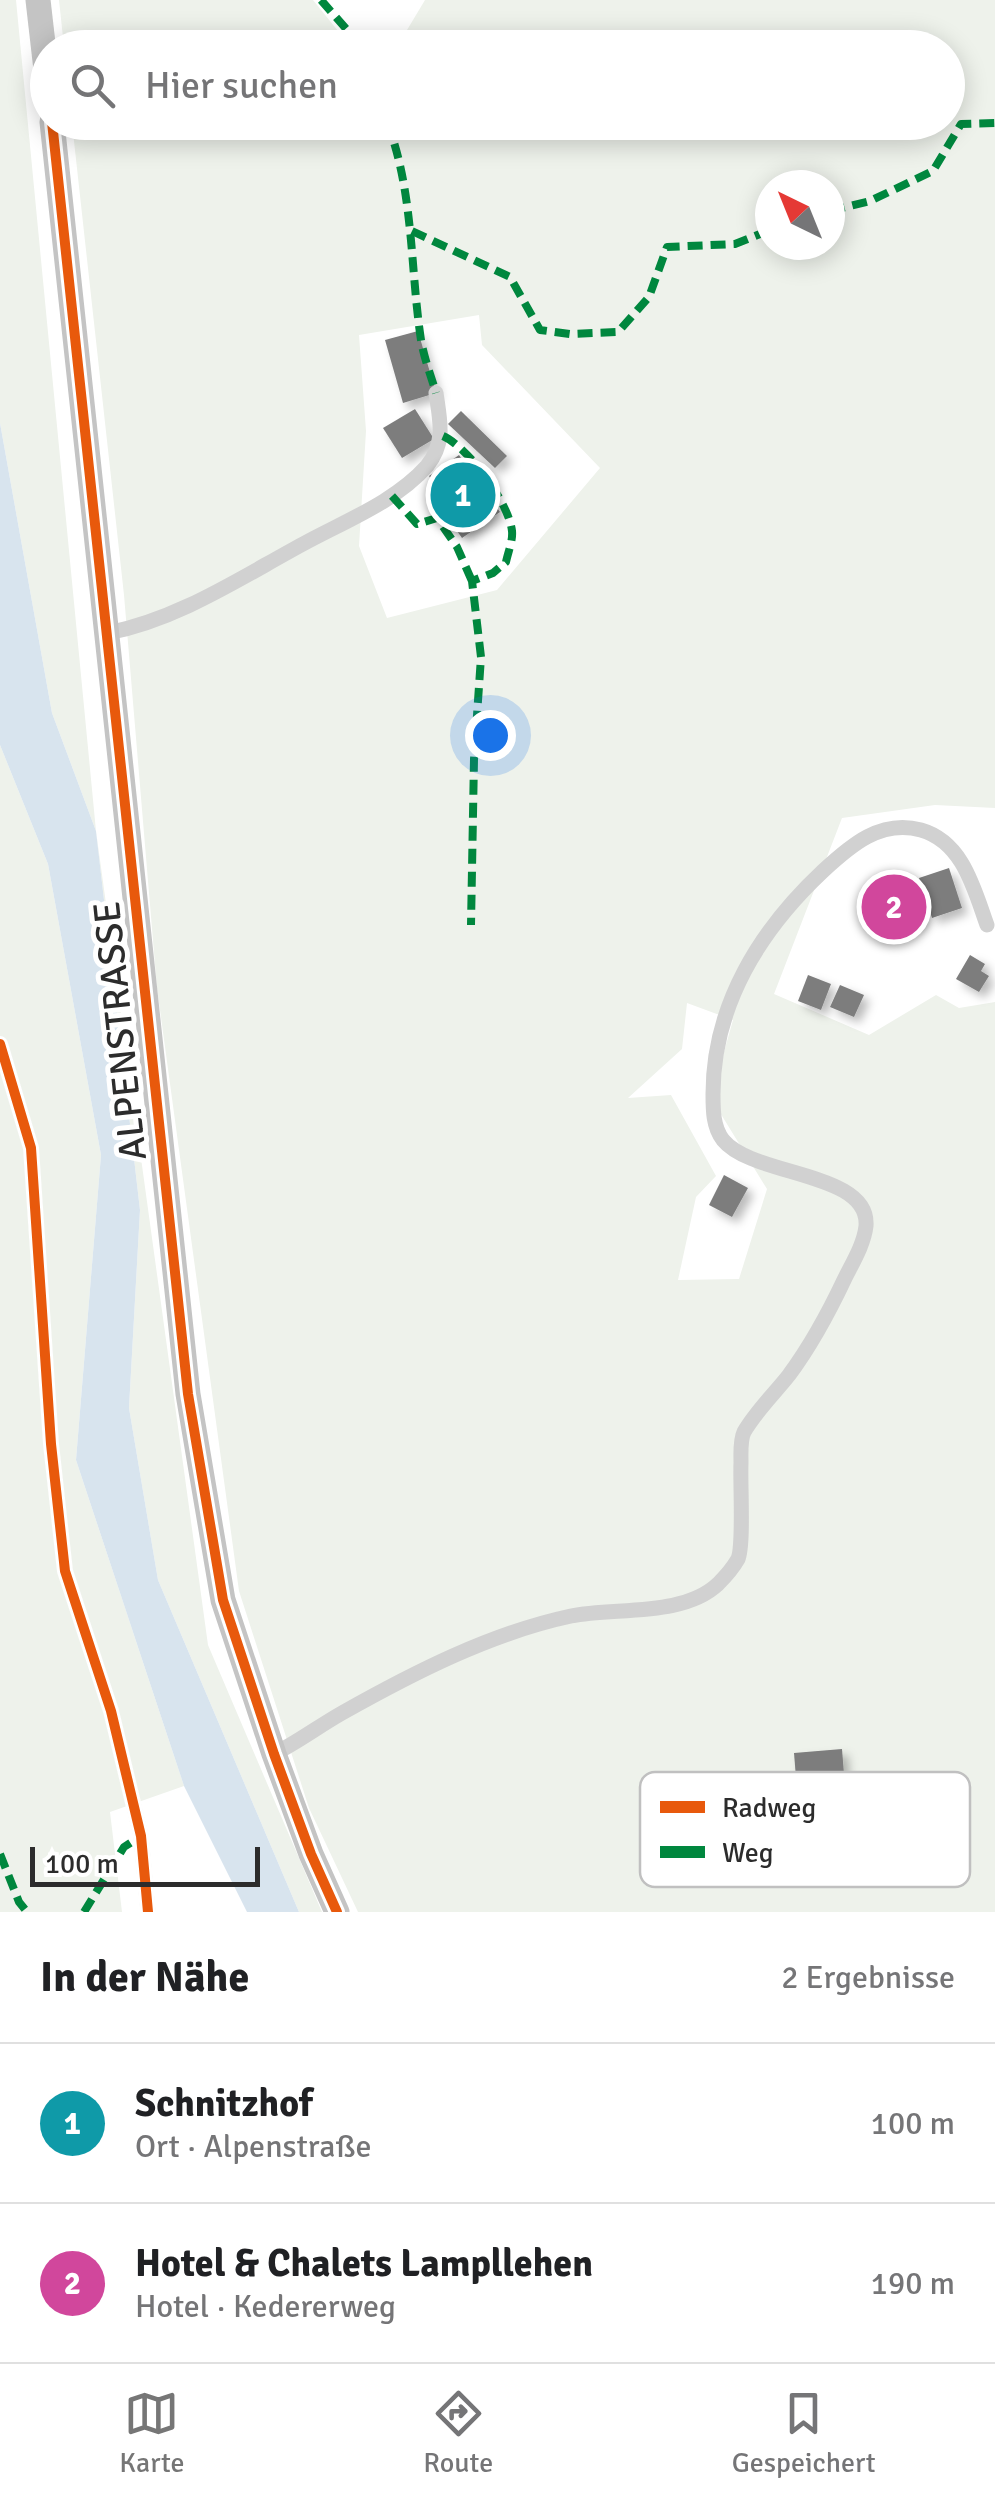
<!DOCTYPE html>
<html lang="de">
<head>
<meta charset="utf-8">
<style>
  :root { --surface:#fff; --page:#f2f2f2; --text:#202124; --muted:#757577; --line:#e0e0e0; --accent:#767676 }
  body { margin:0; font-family:Signika,sans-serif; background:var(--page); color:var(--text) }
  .compass { position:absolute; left:755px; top:170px; width:90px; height:90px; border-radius:50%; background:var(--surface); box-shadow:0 5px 25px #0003; rotate:317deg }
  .scale { position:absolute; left:30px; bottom:25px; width:230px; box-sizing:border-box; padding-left:10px; border:5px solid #2c2c2c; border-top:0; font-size:28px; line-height:35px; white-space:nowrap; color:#2c2c2c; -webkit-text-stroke:8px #fff; paint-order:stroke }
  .you { position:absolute; left:490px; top:735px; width:35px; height:35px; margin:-25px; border:8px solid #fff; border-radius:50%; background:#1a73e8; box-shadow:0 0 0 15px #1a73e833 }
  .badge { display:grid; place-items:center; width:65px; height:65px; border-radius:50%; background:var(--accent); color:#fff; font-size:32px; font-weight:700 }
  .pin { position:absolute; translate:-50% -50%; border:5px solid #fff; box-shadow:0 2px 10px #0006 }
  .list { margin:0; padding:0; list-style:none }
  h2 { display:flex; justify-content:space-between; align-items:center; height:130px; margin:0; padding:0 40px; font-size:42px }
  h2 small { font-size:32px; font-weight:400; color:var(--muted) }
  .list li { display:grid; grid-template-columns:65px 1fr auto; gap:30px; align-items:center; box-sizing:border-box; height:160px; padding:0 40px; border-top:2px solid var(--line) }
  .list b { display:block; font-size:38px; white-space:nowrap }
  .list p { margin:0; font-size:32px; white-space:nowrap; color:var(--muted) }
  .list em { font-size:32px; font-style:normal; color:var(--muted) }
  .icon { flex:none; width:55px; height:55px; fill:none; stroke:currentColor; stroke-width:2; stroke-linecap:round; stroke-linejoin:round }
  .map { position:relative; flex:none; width:995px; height:1912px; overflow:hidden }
  .search { position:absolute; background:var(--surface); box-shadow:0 5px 25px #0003; left:30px; right:30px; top:30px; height:110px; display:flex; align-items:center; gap:25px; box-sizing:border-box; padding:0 35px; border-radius:55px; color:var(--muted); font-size:38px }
  .sheet { height:450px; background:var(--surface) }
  nav { display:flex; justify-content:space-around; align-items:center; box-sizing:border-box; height:140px; border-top:2px solid var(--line); background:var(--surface); font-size:28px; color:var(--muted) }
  nav a { display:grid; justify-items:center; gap:5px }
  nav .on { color:var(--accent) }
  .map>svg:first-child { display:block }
  .green { fill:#eef2eb; fill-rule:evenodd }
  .water { fill:#d8e4ee }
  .building { fill:#7d7d7d; filter:url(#shadow) }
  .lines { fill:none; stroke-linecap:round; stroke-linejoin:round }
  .street { stroke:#d1d1d1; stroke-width:15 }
  .primary { stroke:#c4c4c4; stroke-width:25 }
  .quiet { stroke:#00873e; stroke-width:8; stroke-dasharray:15 8; stroke-linecap:butt }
  .cycleway-casing { stroke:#fff; stroke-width:16 }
  .cycleway { stroke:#e8590c; stroke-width:10 }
  .labels { text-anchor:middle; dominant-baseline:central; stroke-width:10; stroke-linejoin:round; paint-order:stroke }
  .street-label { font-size:38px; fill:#2c2c2c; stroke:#fff }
  .key { fill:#fff; stroke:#c0c0c0; stroke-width:2.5 }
  .key-label { font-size:28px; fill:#2c2c2c }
</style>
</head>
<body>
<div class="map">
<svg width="995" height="1912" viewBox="0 0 995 1912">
  <defs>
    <filter id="shadow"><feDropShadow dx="6" dy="6" stdDeviation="5" flood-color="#0004"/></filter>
  </defs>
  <rect width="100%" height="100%" fill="#fff"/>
  <g class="green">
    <path d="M0 0H16L96 831 208 1645 322 1912H299L158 1580 129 1408 140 1210 96 831 52 713 0 423Z"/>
    <path d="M59 0H313L351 47H64Z"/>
    <path d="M425 0H995V808L935 805 842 818 774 994 869 1035 936 995 959 1008 995 1002V1912H358L309 1808 239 1591 157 988 124 595 72 123 948 122V48L379 47 407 30ZM770 185H830V245H770ZM479 315 482 345 600 468 497 590 387 618 359 546 366 431 359 335ZM687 1003 733 1020 711 1098 767 1189 739 1279 678 1280 696 1197 716 1176 671 1095 628 1098 682 1049Z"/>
    <path d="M0 745 48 864 101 1155 76 1460 184 1786 110 1812 122 1912H0Z"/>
  </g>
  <path class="water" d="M0 423 52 713 96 831 140 1210 129 1408 158 1580 299 1912H247L184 1786 76 1460 101 1155 48 864 0 745Z"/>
  <g class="building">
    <path d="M418 331 436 393 403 403 385 340Z"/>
    <path d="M415 409 434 439 402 458 383 428Z"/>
    <path d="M461 411 507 456 495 468 448 424Z"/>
    <path d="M459 455 500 512 462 538 434 498 441 493 429 476Z"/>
    <path d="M949 868 962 908 932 918 919 878Z"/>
    <path d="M909 880 922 920 879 935 865 895Z"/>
    <path d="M970 955 985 964 981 971 989 976 979 992 956 979Z"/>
    <path d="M808 975 831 984 821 1010 798 1001Z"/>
    <path d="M840 985 864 995 854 1017 830 1007Z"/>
    <path d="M724 1175 748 1188 732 1217 709 1205Z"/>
    <path d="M842 1749 844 1774 796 1778 794 1753Z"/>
  </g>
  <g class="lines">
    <g class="street">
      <path d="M108 633C179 619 240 578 303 544 345 521 395 502 427 466 446 442 440 421 436 393"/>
      <path d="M0 1044 31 1148 51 1444 65 1571 111 1711 141 1836 148 1912"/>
      <path d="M274 1754C298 1742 319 1726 342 1713 413 1673 491 1633 571 1616 616 1607 683 1617 718 1584 724 1578 734 1566 738 1559 744 1545 740 1482 741 1463 741 1453 740 1440 744 1432 756 1411 775 1393 789 1375 812 1344 829 1312 845 1278 853 1262 864 1244 866 1226 870 1171 753 1177 723 1140 713 1127 713 1110 713 1094 713 1005 760 930 823 871 851 845 881 819 921 830 963 842 974 889 987 925"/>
    </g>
    <g class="primary">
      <path d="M38 0 48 87"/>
      <path d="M52 122 188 1394 223 1600 274 1754 311 1854 337 1912"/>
    </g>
    <g class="quiet">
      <path d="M321 0 355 39 358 48"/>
      <path d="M387 122C414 192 410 268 421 340 424 358 431 376 436 393"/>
      <path d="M830 211 870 201 933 171 961 124 995 123"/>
      <path d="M412 231 510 277 540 330 570 334 618 332 649 297 667 247 735 244 770 230"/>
      <path d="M443 436C468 447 509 503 512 531 513 541 508 552 506 562L493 573 472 581 481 657 474 759 471 925"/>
      <path d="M392 496 417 524 437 518 457 547 472 581"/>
      <path d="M0 1854 19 1902 27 1912"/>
      <path d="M84 1912 124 1847 141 1836"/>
    </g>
    <defs>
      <g id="cycleway">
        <path d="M52 122 188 1394 223 1600 274 1754 311 1854 337 1912"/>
        <path d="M0 1044 31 1148 51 1444 65 1571 111 1711 141 1836 148 1912"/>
      </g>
    </defs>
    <use href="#cycleway" class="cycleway-casing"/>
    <use href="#cycleway" class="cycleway"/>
  </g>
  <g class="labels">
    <g class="street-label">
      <text transform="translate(120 1031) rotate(-96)">ALPENSTRASSE</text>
    </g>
  </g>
  <rect x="640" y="1772" width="330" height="115" rx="15" class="key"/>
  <rect x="660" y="1801" width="45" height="12" fill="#e8590c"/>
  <rect x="660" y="1846" width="45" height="12" fill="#00873e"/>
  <g class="key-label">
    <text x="722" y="1817">Radweg</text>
    <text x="722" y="1862">Weg</text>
  </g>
</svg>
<svg class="compass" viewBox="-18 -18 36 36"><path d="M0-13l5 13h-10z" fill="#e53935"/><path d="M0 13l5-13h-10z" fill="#757577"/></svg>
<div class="scale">100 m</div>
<div class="you"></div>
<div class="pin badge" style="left:463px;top:495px;background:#0f9aa8">1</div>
<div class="pin badge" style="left:894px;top:907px;background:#d1479c">2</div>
<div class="search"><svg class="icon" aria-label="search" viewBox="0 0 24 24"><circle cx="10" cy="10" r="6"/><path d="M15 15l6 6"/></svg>Hier suchen</div>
</div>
<section class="sheet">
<h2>In der Nähe<small>2 Ergebnisse</small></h2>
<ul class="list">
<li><span class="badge" style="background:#0f9aa8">1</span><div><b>Schnitzhof</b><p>Ort · Alpenstraße</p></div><em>100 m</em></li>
<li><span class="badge" style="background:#d1479c">2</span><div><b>Hotel &amp; Chalets Lampllehen</b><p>Hotel · Kedererweg</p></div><em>190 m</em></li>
</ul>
</section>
<nav>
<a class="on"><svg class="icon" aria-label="map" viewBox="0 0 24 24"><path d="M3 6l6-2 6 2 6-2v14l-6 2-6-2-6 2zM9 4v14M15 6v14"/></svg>Karte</a>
<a><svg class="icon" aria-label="directions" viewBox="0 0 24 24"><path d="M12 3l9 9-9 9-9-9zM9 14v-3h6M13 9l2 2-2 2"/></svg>Route</a>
<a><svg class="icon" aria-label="saved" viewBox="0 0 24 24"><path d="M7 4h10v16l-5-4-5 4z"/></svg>Gespeichert</a>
</nav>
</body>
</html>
